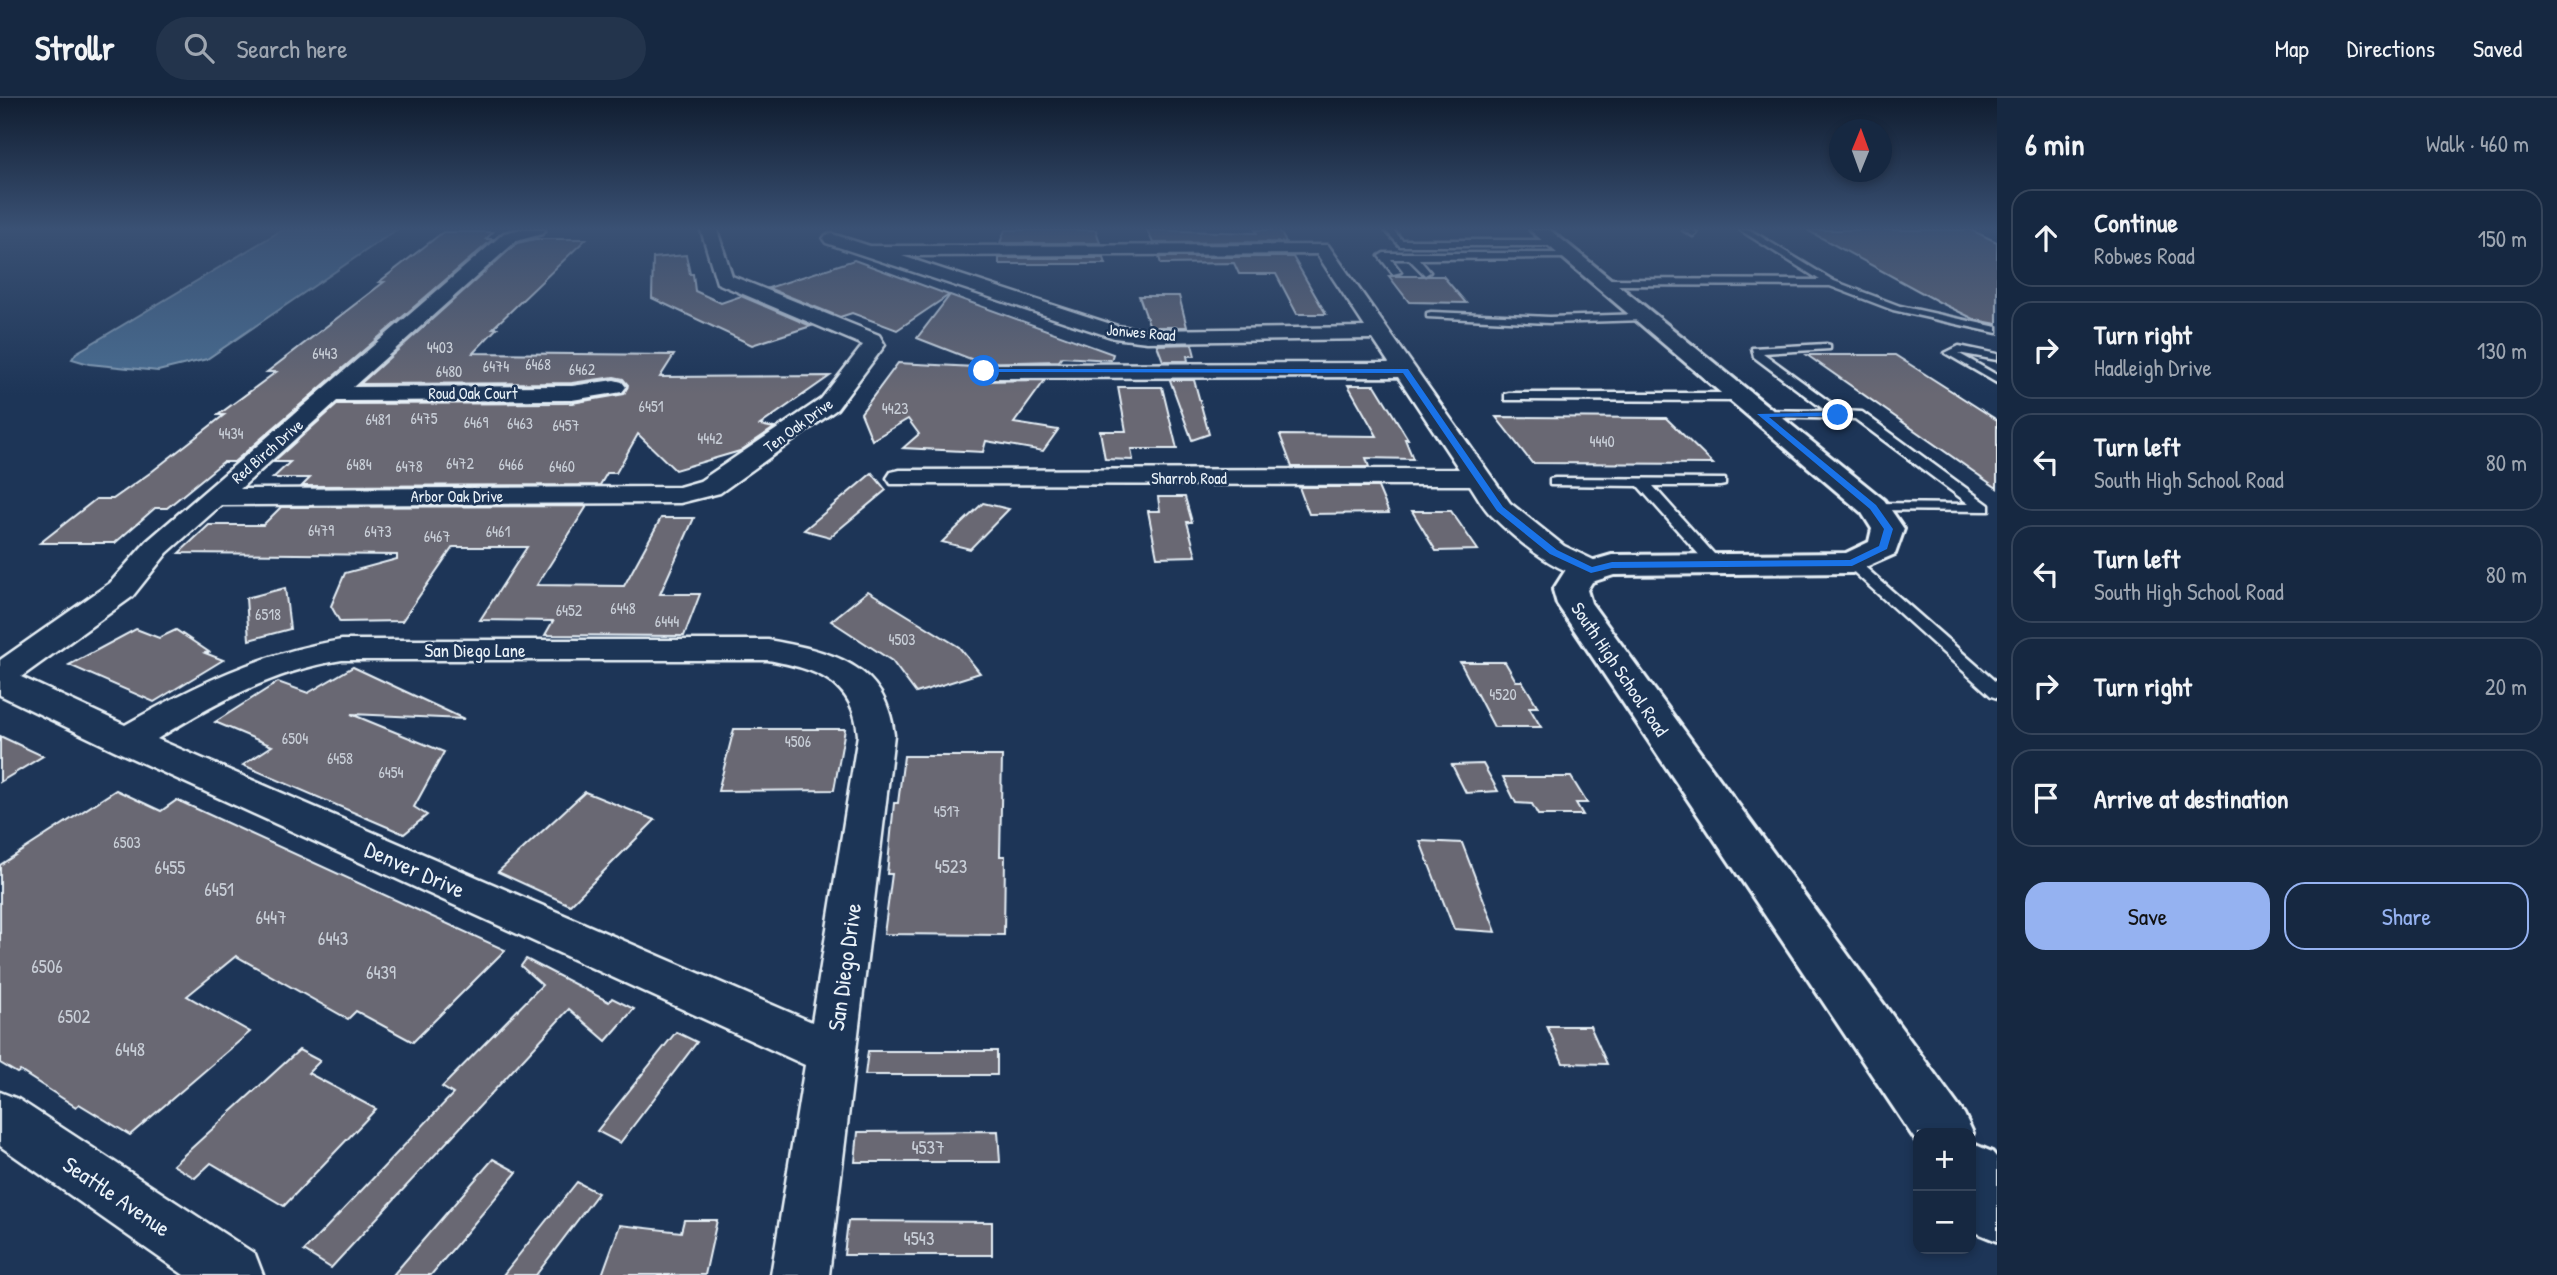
<!DOCTYPE html>
<html lang="en">
<head>
<meta charset="utf-8">
<style>
  :root { --surface:#162841; --page:#23344c; --text:#f1f3f6; --muted:#9ea6b1; --line:#35445a; --accent:#95b2f1 }
  body { margin:0; font-family:"Patrick Hand",sans-serif; background:var(--page); color:var(--text) }
  .controls { position:absolute; right:21px; bottom:21px; display:grid; overflow:hidden; border-radius:14px; box-shadow:0 4px 10px #0003 }
  .controls button { width:63px; height:63px; display:grid; place-items:center; padding:0; border:0; border-bottom:2px solid var(--line); background:var(--surface); color:var(--text); font:35px sans-serif }
  .compass { position:absolute; left:1829px; top:21px; width:63px; height:63px; border-radius:50%; background:var(--surface); box-shadow:0 4px 10px #0003; rotate:1deg }
  .stop { position:absolute; width:21px; height:21px; margin:-16px; border:5px solid #1a73e8; border-radius:50%; background:#fff }
  .stop.end { background:#1a73e8; border-color:#fff; box-shadow:0 2px 7px #0008 }
  .list { margin:0; padding:0; list-style:none }
  h2 { display:flex; justify-content:space-between; align-items:center; height:91px; margin:0; padding:0 28px; font-size:30px }
  h2 small { font-size:23px; font-weight:400; color:var(--muted) }
  .list li { display:grid; grid-template-columns:46px 1fr auto; gap:21px; align-items:center; box-sizing:border-box; height:98px; margin:0 14px 14px; padding:0 14px; border:2px solid var(--line); border-radius:21px }
  .list b { display:block; font-size:26px; white-space:nowrap }
  .list p { margin:0; font-size:23px; white-space:nowrap; color:var(--muted) }
  .list em { font-size:23px; font-style:normal; color:var(--muted) }
  .actions { display:flex; gap:14px; padding:21px 28px }
  .actions a { flex:1; padding:16px 0; border:2px solid var(--accent); border-radius:21px; text-align:center; font-size:24px; color:var(--accent) }
  .actions .main { background:var(--accent); color:#111 }
  .icon { flex:none; width:38px; height:38px; fill:none; stroke:currentColor; stroke-width:2; stroke-linecap:round; stroke-linejoin:round }
  .map { position:relative; flex:none; width:1997px; height:1177px; overflow:hidden }
  header { display:flex; align-items:center; gap:42px; box-sizing:border-box; height:98px; padding:0 35px; background:var(--surface); border-bottom:2px solid var(--line) }
  header strong { font-size:33px }
  nav { display:flex; gap:38px; margin-inline-start:auto; font-size:24px }
  .search { width:490px; height:63px; background:var(--page); display:flex; align-items:center; gap:18px; box-sizing:border-box; padding:0 24px; border-radius:38px; color:var(--muted); font-size:26px }
  main { display:flex }
  aside { flex:1; background:var(--surface) }
  .map>svg:first-child { display:block }
  .water { fill:#4a6d91; stroke:#89a2ba; stroke-width:2 }
  .building { fill:#696773; stroke:#e8f1f8; stroke-width:2 }
  .lines { fill:none; stroke-linecap:round; stroke-linejoin:round }
  .service-casing { stroke:#e8f1f8; stroke-width:5 }
  .minor-casing { stroke:#e8f1f8; stroke-width:5 }
  .tertiary-casing { stroke:#e8f1f8; stroke-width:6 }
  .service { fill:#1d3557; fill-rule:evenodd }
  .minor { fill:#1d3557; fill-rule:evenodd }
  .tertiary { fill:#1d3557; fill-rule:evenodd }
  .route { fill:#1a73e8 }
  .labels { text-anchor:middle; dominant-baseline:central; stroke-width:5; stroke-linejoin:round; paint-order:stroke }
  .far-street-label { font-size:16px; fill:#e8f1f8; stroke:#1d3557 }
  .number-label { font-size:16px; fill:#c8ced7 }
  .street-label { font-size:19px; fill:#e8f1f8; stroke:#1d3557 }
  .near-number-label { font-size:19px; fill:#c8ced7 }
  .near-street-label { font-size:23px; fill:#e8f1f8; stroke:#1d3557 }
</style>
</head>
<body>
<header>
<strong>Strollr</strong>
<div class="search"><svg class="icon" aria-label="search" viewBox="0 0 24 24"><circle cx="10" cy="10" r="6"/><path d="M15 15l6 6"/></svg>Search here</div>
<nav><a>Map</a><a>Directions</a><a>Saved</a></nav>
</header>
<main>
<div class="map">
<svg width="1997" height="1177" viewBox="0 0 1997 1177">
  <rect width="100%" height="100%" fill="#1d3557"/>
  <filter id="ink" filterUnits="userSpaceOnUse"><feTurbulence type="fractalNoise" baseFrequency=".0143" numOctaves="2"/><feDisplacementMap in="SourceGraphic" scale="14" xChannelSelector="R" yChannelSelector="G"/><feConvolveMatrix kernelMatrix="1 2 1 2 8 2 1 2 1" color-interpolation-filters="sRGB"/></filter>
  <g filter="url(#ink)">
    <path class="water" d="M282 132H396L207 261 158 273 89 266 72 261 76 255Z"/>
    <g class="building">
      <path d="M1005 132H1096L1100 145H1000Z"/>
      <path d="M1147 132 1257 135 1255 132H1279L1286 144 1153 145Z"/>
      <path d="M1807 132H1971L1997 144V226L1976 222 1939 204Z"/>
      <path d="M443 134H493L486 141H493L234 364H223L167 410H155L115 445H40L96 401H113L150 375 224 317H218L276 274H267L384 184H379Z"/>
      <path d="M535 141H586L493 230H497L473 255 674 257 660 279 830 278 760 327 774 330 740 353 675 372 638 336 616 375H607L600 387 302 388 310 380H273L290 364H273L338 306 572 305 624 296 628 287 623 281 614 279 572 285 360 286 517 145Z"/>
      <path d="M686 157 690 176H693L695 193 721 205 741 198 811 228 752 247 652 200 653 160Z"/>
      <path d="M1159 159H1293L1326 216H1297L1276 176H1239L1234 165 1161 166Z"/>
      <path d="M999 160H1104L1106 166H999Z"/>
      <path d="M854 162 949 197 897 232 852 215 840 219 768 190Z"/>
      <path d="M1389 178H1443L1466 205 1409 204Z"/>
      <path d="M950 197 1113 256 1111 262 1062 259 1059 263 981 265 917 240Z"/>
      <path d="M1139 198H1179L1187 229H1150Z"/>
      <path d="M1192 246 1195 258H1187L1188 263H1163L1157 247Z"/>
      <path d="M1807 257H1895L1997 322V390Z"/>
      <path d="M898 265 974 269 971 274 984 283 1045 282 1014 325 1058 332 1043 353 986 343 983 354 903 350 919 336 908 321 872 342 861 315Z"/>
      <path d="M1170 282H1194L1209 336 1192 342Z"/>
      <path d="M1348 287H1375L1408 341H1405L1413 361 1366 360 1369 369H1292L1280 337 1377 338Z"/>
      <path d="M1118 289H1162L1177 351H1131L1133 362 1105 361 1100 333H1126Z"/>
      <path d="M1496 319 1666 320 1713 366 1532 365Z"/>
      <path d="M872 375 886 392 830 439 804 432Z"/>
      <path d="M1299 389H1378L1389 415 1309 416Z"/>
      <path d="M1158 399H1185L1192 424H1187L1196 458 1157 459 1148 413H1160Z"/>
      <path d="M983 405 1009 411 970 451 942 444Z"/>
      <path d="M587 408 537 487 624 488 661 420H694L660 496H700L684 538 545 537 553 523 480 522 527 449H453L402 523 340 524 331 508 345 475 397 461V457L179 455 209 427H263L281 409Z"/>
      <path d="M1412 413H1451L1478 452 1436 453Z"/>
      <path d="M285 490 290 531 249 542 246 500Z"/>
      <path d="M868 493 959 549 980 575 916 595 892 563 831 523Z"/>
      <path d="M136 531 159 540 176 532 209 554 205 555 223 562 154 604 69 567Z"/>
      <path d="M1460 564H1505L1516 583H1522L1538 609H1529L1541 629H1494Z"/>
      <path d="M353 569 464 621 351 616 444 654 414 709 427 717 404 736 243 667 272 648 215 624 278 584 308 595Z"/>
      <path d="M734 631H845L834 692 718 693Z"/>
      <path d="M0 638 43 658 0 684Z"/>
      <path d="M904 658H1002L1000 758H1005L1004 837 884 836 892 776H887L894 705H898Z"/>
      <path d="M1483 666 1498 693 1466 695 1452 667Z"/>
      <path d="M1503 679H1571L1587 705H1576L1583 717H1538L1532 706 1516 705Z"/>
      <path d="M116 692 161 713 177 702 505 852 413 944 356 913 348 921 236 858 187 898 250 934 130 1037 79 1006 76 1009 20 973 17 975 0 965V767Z"/>
      <path d="M585 694 655 722 570 807 498 774Z"/>
      <path d="M1420 743 1462 745 1496 834 1454 831Z"/>
      <path d="M526 861 609 904 612 900 634 911 606 943 569 911 331 1170 304 1153 453 996 442 989 542 887 521 868Z"/>
      <path d="M1547 928H1590L1607 966 1563 965Z"/>
      <path d="M676 934 697 944 620 1045 597 1033Z"/>
      <path d="M299 952 320 963 308 975 376 1011 284 1108 211 1065 195 1080 173 1067Z"/>
      <path d="M868 953H997V977H865Z"/>
      <path d="M998 1033 1000 1064H855L858 1034Z"/>
      <path d="M493 1061 517 1074 431 1177H393Z"/>
      <path d="M577 1084 598 1095 536 1177H503Z"/>
      <path d="M684 1122H717L705 1177H602L620 1127 681 1134Z"/>
      <path d="M848 1123 992 1124V1157H844Z"/>
    </g>
    <g class="lines">
      <defs>
        <g id="service">
          <path d="M1385 132H1393L1402 142H1555L1559 145 1555 148H1400Z"/>
          <path d="M1683 132H1693L1697 135 1693 138Z"/>
          <path d="M1740 132H1750L1834 183 1900 208 1997 229V235L1893 212 1830 188 1602 187 1597 184 1602 181 1820 182Z"/>
          <path d="M1571 155 1574 160 1419 161 1430 174 1425 177 1409 161H1391L1401 174 1393 176 1379 158 1384 155Z"/>
          <path d="M1431 214 1549 219 1644 216 1649 219 1644 222 1549 225 1427 219V215Z"/>
          <path d="M1826 246 1830 247V251L1763 255 1842 313 1862 314 1989 407V413L1868 412V406L1873 405 1969 406 1855 321 1757 319 1755 316 1761 312 1826 313 1754 259 1752 250Z"/>
          <path d="M1959 248 1997 256V262L1958 255 1997 277V285L1945 255Z"/>
          <path d="M1509 295H1741L1747 299 1741 303 1505 302V296Z"/>
          <path d="M1555 380 1725 381V387L1720 388H1653L1723 466 1715 471 1710 469 1638 388 1550 387V381Z"/>
          <path d="M1852 460 1857 462 1997 585V600L1991 598 1847 468 1844 465Z"/>
        </g>
        <g id="minor">
          <path d="M517 132H545L542 136 516 143 353 289 572 288 614 282 622 284 626 289 622 294 572 302 337 303 240 391 679 389 700 383 821 301 863 247 717 185 701 132H717L732 178 879 237 885 247 837 311 720 395 680 405 221 407 167 455 132 499 21 579 125 627C195 587 262 554 342 542H768C829 553 887 565 894 637L829 1177H771L805 967 114 652 0 597V562L110 485 147 443 504 135ZM342 562H768C816 571 854 583 858 637L812 924 157 641C215 605 273 573 342 562Z"/>
          <path d="M832 136 870 148 1328 147 1510 405 1564 448 1602 466 1606 472 1602 478C1568 487 1515 441 1492 418 1483 410 1477 397 1470 387L891 386 887 380 891 374 900 372 1459 371 1398 279 984 280 973 273 984 266 1389 265 1373 241 1147 244 1114 240 826 145 823 141 826 137ZM1317 156 1365 229 1147 232 1117 228 902 158Z"/>
          <path d="M0 994 18 1001 255 1156 263 1177H184L0 1048Z"/>
        </g>
        <g id="tertiary">
          <path d="M1530 132H1550L1884 402 1904 431 1895 456 1852 475 1614 477 1592 484 1587 492 1591 505 1964 1016 1973 1035 1971 1040V1035H1918V1046L1557 506 1553 492 1567 470 1612 457 1846 455 1869 444 1872 431 1862 415Z"/>
          <path d="M1971 1045 1992 1054 1997 1060V1143L1975 1134 1971 1126Z"/>
        </g>
      </defs>
      <use href="#service" class="service-casing"/>
      <use href="#minor" class="minor-casing"/>
      <use href="#tertiary" class="tertiary-casing"/>
      <use href="#service" class="service"/>
      <use href="#minor" class="minor"/>
      <use href="#tertiary" class="tertiary"/>
    </g>
  </g>
  <linearGradient id="sky" x2="0" y2="1"><stop stop-color="#101d30"/><stop offset="0.44" stop-color="#3a5174"/><stop offset="1" stop-color="#3a5174" stop-opacity="0"/></linearGradient>
  <rect width="1997" height="297" fill="url(#sky)"/>
  <path class="route" d="M984 271H1408L1503 409 1557 452 1592 469 1612 464 1850 462 1879 448 1884 431 1870 411 1757 316 1838 314 1840 318 1769 319 1876 407 1893 431 1887 451 1852 468 1612 470 1591 475 1550 456 1497 413 1403 275 981 274Z"/>
  <g class="labels">
    <g class="far-street-label">
      <text transform="translate(1141 234) rotate(5)">Jonwes Road</text>
      <text x="473" y="295">Roud Oak Court</text>
      <text transform="translate(798 327) rotate(-36)">Ten Oak Drive</text>
      <text transform="translate(267 353) rotate(-41)">Red Birch Drive</text>
      <text x="1189" y="380">Sharrob Road</text>
      <text x="457" y="398">Arbor Oak Drive</text>
    </g>
    <g class="number-label">
      <text x="440" y="249">4403</text>
      <text x="325" y="255">6443</text>
      <text x="538" y="266">6468</text>
      <text x="496" y="268">6474</text>
      <text x="582" y="271">6462</text>
      <text x="449" y="273">6480</text>
      <text x="651" y="308">6451</text>
      <text x="895" y="310">4423</text>
      <text x="424" y="320">6475</text>
      <text x="378" y="321">6481</text>
      <text x="476" y="324">6469</text>
      <text x="520" y="325">6463</text>
      <text x="566" y="327">6457</text>
      <text x="231" y="335">4434</text>
      <text x="710" y="340">4442</text>
      <text x="1602" y="343">4440</text>
      <text x="460" y="365">6472</text>
      <text x="359" y="366">6484</text>
      <text x="511" y="366">6466</text>
      <text x="409" y="368">6478</text>
      <text x="562" y="368">6460</text>
      <text x="321" y="432">6479</text>
      <text x="378" y="433">6473</text>
      <text x="498" y="433">6461</text>
      <text x="437" y="438">6467</text>
      <text x="623" y="510">6448</text>
      <text x="569" y="512">6452</text>
      <text x="268" y="516">6518</text>
      <text x="667" y="523">6444</text>
      <text x="902" y="541">4503</text>
      <text x="1503" y="596">4520</text>
      <text x="295" y="640">6504</text>
      <text x="798" y="643">4506</text>
      <text x="340" y="660">6458</text>
      <text x="391" y="674">6454</text>
      <text x="947" y="713">4517</text>
      <text x="127" y="744">6503</text>
    </g>
    <g class="street-label">
      <text x="475" y="552">San Diego Lane</text>
      <text transform="translate(1620 571) rotate(56)">South High School Road</text>
    </g>
    <g class="near-number-label">
      <text x="951" y="768">4523</text>
      <text x="170" y="769">6455</text>
      <text x="219" y="791">6451</text>
      <text x="271" y="819">6447</text>
      <text x="333" y="840">6443</text>
      <text x="47" y="868">6506</text>
      <text x="381" y="874">6439</text>
      <text x="74" y="918">6502</text>
      <text x="130" y="951">6448</text>
      <text x="928" y="1049">4537</text>
      <text x="919" y="1140">4543</text>
    </g>
    <g class="near-street-label">
      <text transform="translate(415 771) rotate(24)">Denver Drive</text>
      <text transform="translate(844 869) rotate(-82)">San Diego Drive</text>
      <text transform="translate(117 1098) rotate(34)">Seattle Avenue</text>
    </g>
  </g>
</svg>
<div class="controls">
<button>+</button>
<button>−</button>
</div>
<svg class="compass" viewBox="-18 -18 36 36"><path d="M0-13l5 13h-10z" fill="#e53935"/><path d="M0 13l5-13h-10z" fill="#9ea6b1"/></svg>
<div class="stop" style="left:984px;top:273px"></div>
<div class="stop end" style="left:1838px;top:317px"></div>
</div>
<aside>
<h2>6 min<small>Walk · 460 m</small></h2>
<ul class="list">
<li><svg class="icon" aria-label="ahead" viewBox="0 0 24 24"><path d="M12 20V5M6 11l6-6 6 6"/></svg><div><b>Continue</b><p>Robwes Road</p></div><em>150 m</em></li>
<li><svg class="icon" aria-label="right" viewBox="0 0 24 24"><path d="M7 20v-9h11M14 6l5 5-5 5"/></svg><div><b>Turn right</b><p>Hadleigh Drive</p></div><em>130 m</em></li>
<li><svg class="icon" aria-label="left" viewBox="0 0 24 24"><path d="M17 20v-9H6M10 6l-5 5 5 5"/></svg><div><b>Turn left</b><p>South High School Road</p></div><em>80 m</em></li>
<li><svg class="icon" aria-label="left" viewBox="0 0 24 24"><path d="M17 20v-9H6M10 6l-5 5 5 5"/></svg><div><b>Turn left</b><p>South High School Road</p></div><em>80 m</em></li>
<li><svg class="icon" aria-label="right" viewBox="0 0 24 24"><path d="M7 20v-9h11M14 6l5 5-5 5"/></svg><div><b>Turn right</b></div><em>20 m</em></li>
<li><svg class="icon" aria-label="arrive" viewBox="0 0 24 24"><path d="M6 21V4h12l-3 4 3 4H6"/></svg><div><b>Arrive at destination</b></div></li>
</ul>
<div class="actions"><a class="main">Save</a><a>Share</a></div>
</aside>
</main>
</body>
</html>
